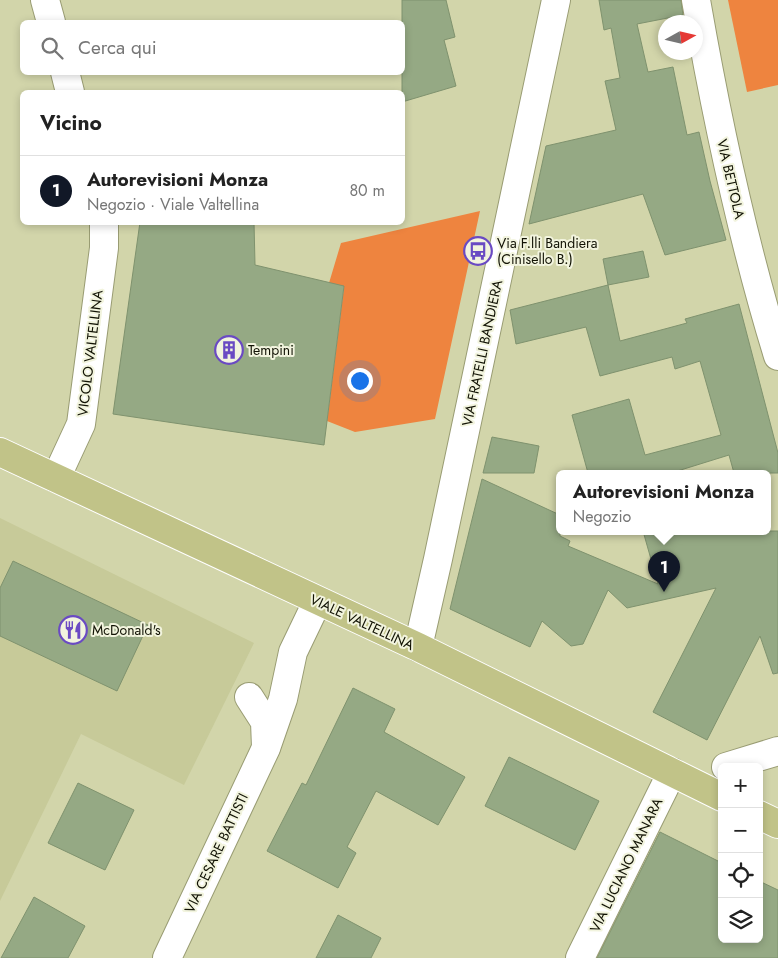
<!DOCTYPE html>
<html lang="it">
<head>
<meta charset="utf-8">
<style>
  :root { --surface:#fff; --page:#f6f6f6; --text:#222; --muted:#767676; --line:#e0e0e0; --accent:#111827 }
  body { margin:0; font-family:Jost,sans-serif; background:var(--page); color:var(--text) }
  .controls { position:absolute; right:15px; bottom:15px; display:grid; overflow:hidden; border-radius:8px; box-shadow:0 2px 8px #0003 }
  .controls button { width:45px; height:45px; display:grid; place-items:center; padding:0; border:0; border-bottom:1px solid var(--line); background:var(--surface); color:var(--text); font:25px sans-serif }
  .compass { position:absolute; left:658px; top:15px; width:45px; height:45px; border-radius:50%; background:var(--surface); box-shadow:0 2px 8px #0003; rotate:82deg }
  .you { position:absolute; left:359px; top:380px; width:18px; height:18px; margin:-12px; border:4px solid #fff; border-radius:50%; background:#1a73e8; box-shadow:0 0 0 8px #1a73e833 }
  .badge { display:grid; place-items:center; width:32px; height:32px; border-radius:50%; background:var(--accent); color:#fff; font-size:16px; font-weight:700 }
  .pin { position:absolute; translate:-50% -41px; filter:drop-shadow(0 1px 2px #0008) }
  .pin::after { content:''; position:absolute; top:26px; width:18px; height:15px; background:inherit; clip-path:polygon(0 0,100% 0,50% 100%) }
  .popup { position:absolute; left:556px; top:470px; width:215px; height:65px; box-sizing:border-box; display:grid; place-content:center; border-radius:8px; background:var(--surface); filter:drop-shadow(0 1px 4px #0005); font-size:16px; white-space:nowrap; color:var(--muted) }
  .popup b { font-size:19px; color:var(--text) }
  .popup::after { content:''; position:absolute; left:50%; top:100%; margin-left:-10px; border:10px solid transparent; border-top-color:var(--surface) }
  .list { margin:0; padding:0; list-style:none }
  h2 { display:flex; justify-content:space-between; align-items:center; height:65px; margin:0; padding:0 20px; font-size:21px }
  h2 small { font-size:16px; font-weight:400; color:var(--muted) }
  .list li { display:grid; grid-template-columns:32px 1fr auto; gap:15px; align-items:center; box-sizing:border-box; height:70px; padding:0 20px; border-top:1px solid var(--line) }
  .list b { display:block; font-size:19px; white-space:nowrap }
  .list p { margin:0; font-size:16px; white-space:nowrap; color:var(--muted) }
  .list em { font-size:16px; font-style:normal; color:var(--muted) }
  .icon { flex:none; width:28px; height:28px; fill:none; stroke:currentColor; stroke-width:2; stroke-linecap:round; stroke-linejoin:round }
  .map { position:relative; flex:none; width:778px; height:958px; overflow:hidden }
  .search { position:absolute; background:var(--surface); box-shadow:0 2px 8px #0003; left:20px; top:20px; width:385px; height:55px; display:flex; align-items:center; gap:12px; box-sizing:border-box; padding:0 18px; border-radius:8px; color:var(--muted); font-size:19px }
  .panel { position:absolute; background:var(--surface); box-shadow:0 2px 8px #0003; left:20px; top:90px; width:385px; height:135px; border-radius:8px }
  .map>svg:first-child { display:block }
  .built { fill:#c7ca99 }
  .forest { fill:#ee843f }
  .building { fill:#95a984; stroke:#7f926e }
  .lines { fill:none; stroke-linecap:round; stroke-linejoin:round }
  .minor-casing { stroke:#999c73; stroke-width:30 }
  .major-casing { stroke:#fff; stroke-width:30 }
  .minor { stroke:#fff; stroke-width:28 }
  .major { stroke:#c1c388; stroke-width:28 }
  .labels { text-anchor:middle; dominant-baseline:central; stroke-width:4; stroke-linejoin:round; paint-order:stroke }
  .street-label { font-size:14px; fill:#111204; stroke:#f2f4de }
  .poi-label { font-size:14px; fill:#111204; stroke:#f2f4de; text-anchor:start }
</style>
</head>
<body>
<div class="map">
<svg width="778" height="958" viewBox="0 0 778 958">
  <rect width="100%" height="100%" fill="#d2d5aa"/>
  <path class="built" d="M0 518 254 643 184 785 81 734 0 901Z"/>
  <g class="forest">
    <path d="M728 0H778V85L747 92Z"/>
    <path d="M480 211 435 419 355 432 327 421 344 287 329 283 341 243Z"/>
  </g>
  <g class="building">
    <path d="M402 0H446L455 37 444 40 456 86 402 102Z"/>
    <path d="M599 0H681L683 15 637 24 648 72 673 67 687 135 699 132 710 181 726 240 665 255 643 194 529 224 546 146 616 130 605 81 620 78 611 28 604 30Z"/>
    <path d="M140 222H254L255 265 344 286 324 445 113 414Z"/>
    <path d="M643 251 649 277 608 285 603 259Z"/>
    <path d="M608 285 620 341 687 323 685 319 739 304 778 453V473H734L729 455 671 473H588L572 415 629 399 645 455 721 435 700 361 675 369 672 357 600 376 586 327 516 344 510 310Z"/>
    <path d="M492 437 539 446 534 473H483Z"/>
    <path d="M482 479 560 515V536L570 541 568 546 658 584 643 531H778V673L773 674 760 636 707 740 653 712 716 588 627 608 608 590 583 644 571 646 542 621 530 647 450 609Z"/>
    <path d="M13 561 148 625 117 691 0 636V588Z"/>
    <path d="M353 688 395 709 384 732 465 777 438 825 376 791 347 847 356 853 338 888 267 851 302 783 306 785Z"/>
    <path d="M509 757 599 801 575 850 485 806Z"/>
    <path d="M78 783 134 810 105 870 48 843Z"/>
    <path d="M660 832 722 863V939H759V881L778 890V958H597Z"/>
    <path d="M34 897 85 926 68 958H1Z"/>
    <path d="M338 915 381 938 371 958H316Z"/>
  </g>
  <g class="lines">
    <defs>
      <g id="minor">
        <path d="M45 0 51 22"/>
        <path d="M696 0C717 121 742 239 778 356"/>
        <path d="M65 72 70 92"/>
        <path d="M56 478 81 424 104 248V222"/>
        <path d="M418 647 438 559 556 0"/>
        <path d="M249 697 265 722 266 747"/>
        <path d="M726 767 778 751"/>
        <path d="M167 958 266 748 283 699 293 652 317 602"/>
        <path d="M580 958 672 772"/>
      </g>
      <g id="major">
        <path d="M0 452 418 647 722 797"/>
        <path d="M759 815 778 824"/>
      </g>
    </defs>
    <use href="#minor" class="minor-casing"/>
    <use href="#major" class="major-casing"/>
    <use href="#minor" class="minor"/>
    <use href="#major" class="major"/>
  </g>
  <defs>
    <symbol id="bus-ring" viewBox="-11 -11 22 22"><circle r="9.5" fill="#f2f4de" stroke="#6a4ac3" stroke-width="1.5"/><path d="M-5-6H5V4H4V6H2V4H-2V6H-4V4H-5ZM-3.5-4V0h7V-4ZM-3.5 1.2v1.5H-2V1.2ZM2 1.2v1.5H3.5V1.2Z" fill="#6a4ac3"/></symbol>
    <symbol id="building-ring" viewBox="-11 -11 22 22"><circle r="9.5" fill="#f2f4de" stroke="#6a4ac3" stroke-width="1.5"/><path d="M-4-6H4V6H1V3H-1V6H-4ZM-2.5-4.3h1.7v1.8h-1.7ZM.8-4.3h1.7v1.8H.8ZM-2.5-1h1.7V.8h-1.7ZM.8-1h1.7V.8H.8Z" fill="#6a4ac3"/></symbol>
    <symbol id="restaurant-ring" viewBox="-11 -11 22 22"><circle r="9.5" fill="#f2f4de" stroke="#6a4ac3" stroke-width="1.5"/><path d="M-5-6h1v4h1v-4h1v4h1v-4h1v5L-1.5 .5V6h-2V.5L-5-1ZM5-6V6H3V1.5H1.5Q1.5-4 5-6Z" fill="#6a4ac3"/></symbol>
  </defs>
  <g fill-rule="evenodd">
    <use href="#bus-ring" x="462" y="235" width="32" height="32"/>
    <use href="#building-ring" x="213" y="334" width="32" height="32"/>
    <use href="#restaurant-ring" x="57" y="614" width="32" height="32"/>
  </g>
  <g class="labels">
    <g class="street-label">
      <text transform="translate(731 179) rotate(77)">VIA BETTOLA</text>
      <text transform="translate(90 353) rotate(-83)">VICOLO VALTELLINA</text>
      <text transform="translate(482 353) rotate(-78)">VIA FRATELLI BANDIERA</text>
      <text transform="translate(362 622) rotate(25)">VIALE VALTELLINA</text>
      <text transform="translate(216 853) rotate(-65)">VIA CESARE BATTISTI</text>
      <text transform="translate(626 865) rotate(-64)">VIA LUCIANO MANARA</text>
    </g>
    <g class="poi-label">
      <text x="497" y="243">Via F.lli Bandiera<tspan x="497" dy="16">(Cinisello B.)</tspan></text>
      <text x="248" y="350">Tempini</text>
      <text x="92" y="630">McDonald's</text>
    </g>
  </g>
</svg>
<div class="controls">
<button>+</button>
<button>−</button>
<button><svg class="icon" aria-label="locate" viewBox="0 0 24 24"><circle cx="12" cy="12" r="6"/><path d="M12 2v4M12 18v4M2 12h4M18 12h4"/></svg></button>
<button><svg class="icon" aria-label="layers" viewBox="0 0 24 24"><path d="M12 4l9 5-9 5-9-5zM3 14l9 5 9-5"/></svg></button>
</div>
<svg class="compass" viewBox="-18 -18 36 36"><path d="M0-13l5 13h-10z" fill="#e53935"/><path d="M0 13l5-13h-10z" fill="#767676"/></svg>
<div class="you"></div>
<div class="pin badge" style="left:664px;top:592px">1</div>
<div class="popup"><b>Autorevisioni Monza</b>Negozio</div>
<div class="search"><svg class="icon" aria-label="search" viewBox="0 0 24 24"><circle cx="10" cy="10" r="6"/><path d="M15 15l6 6"/></svg>Cerca qui</div>
<section class="panel">
<h2>Vicino<small></small></h2>
<ul class="list">
<li><span class="badge">1</span><div><b>Autorevisioni Monza</b><p>Negozio · Viale Valtellina</p></div><em>80 m</em></li>
</ul>
</section>
</div>
</body>
</html>
